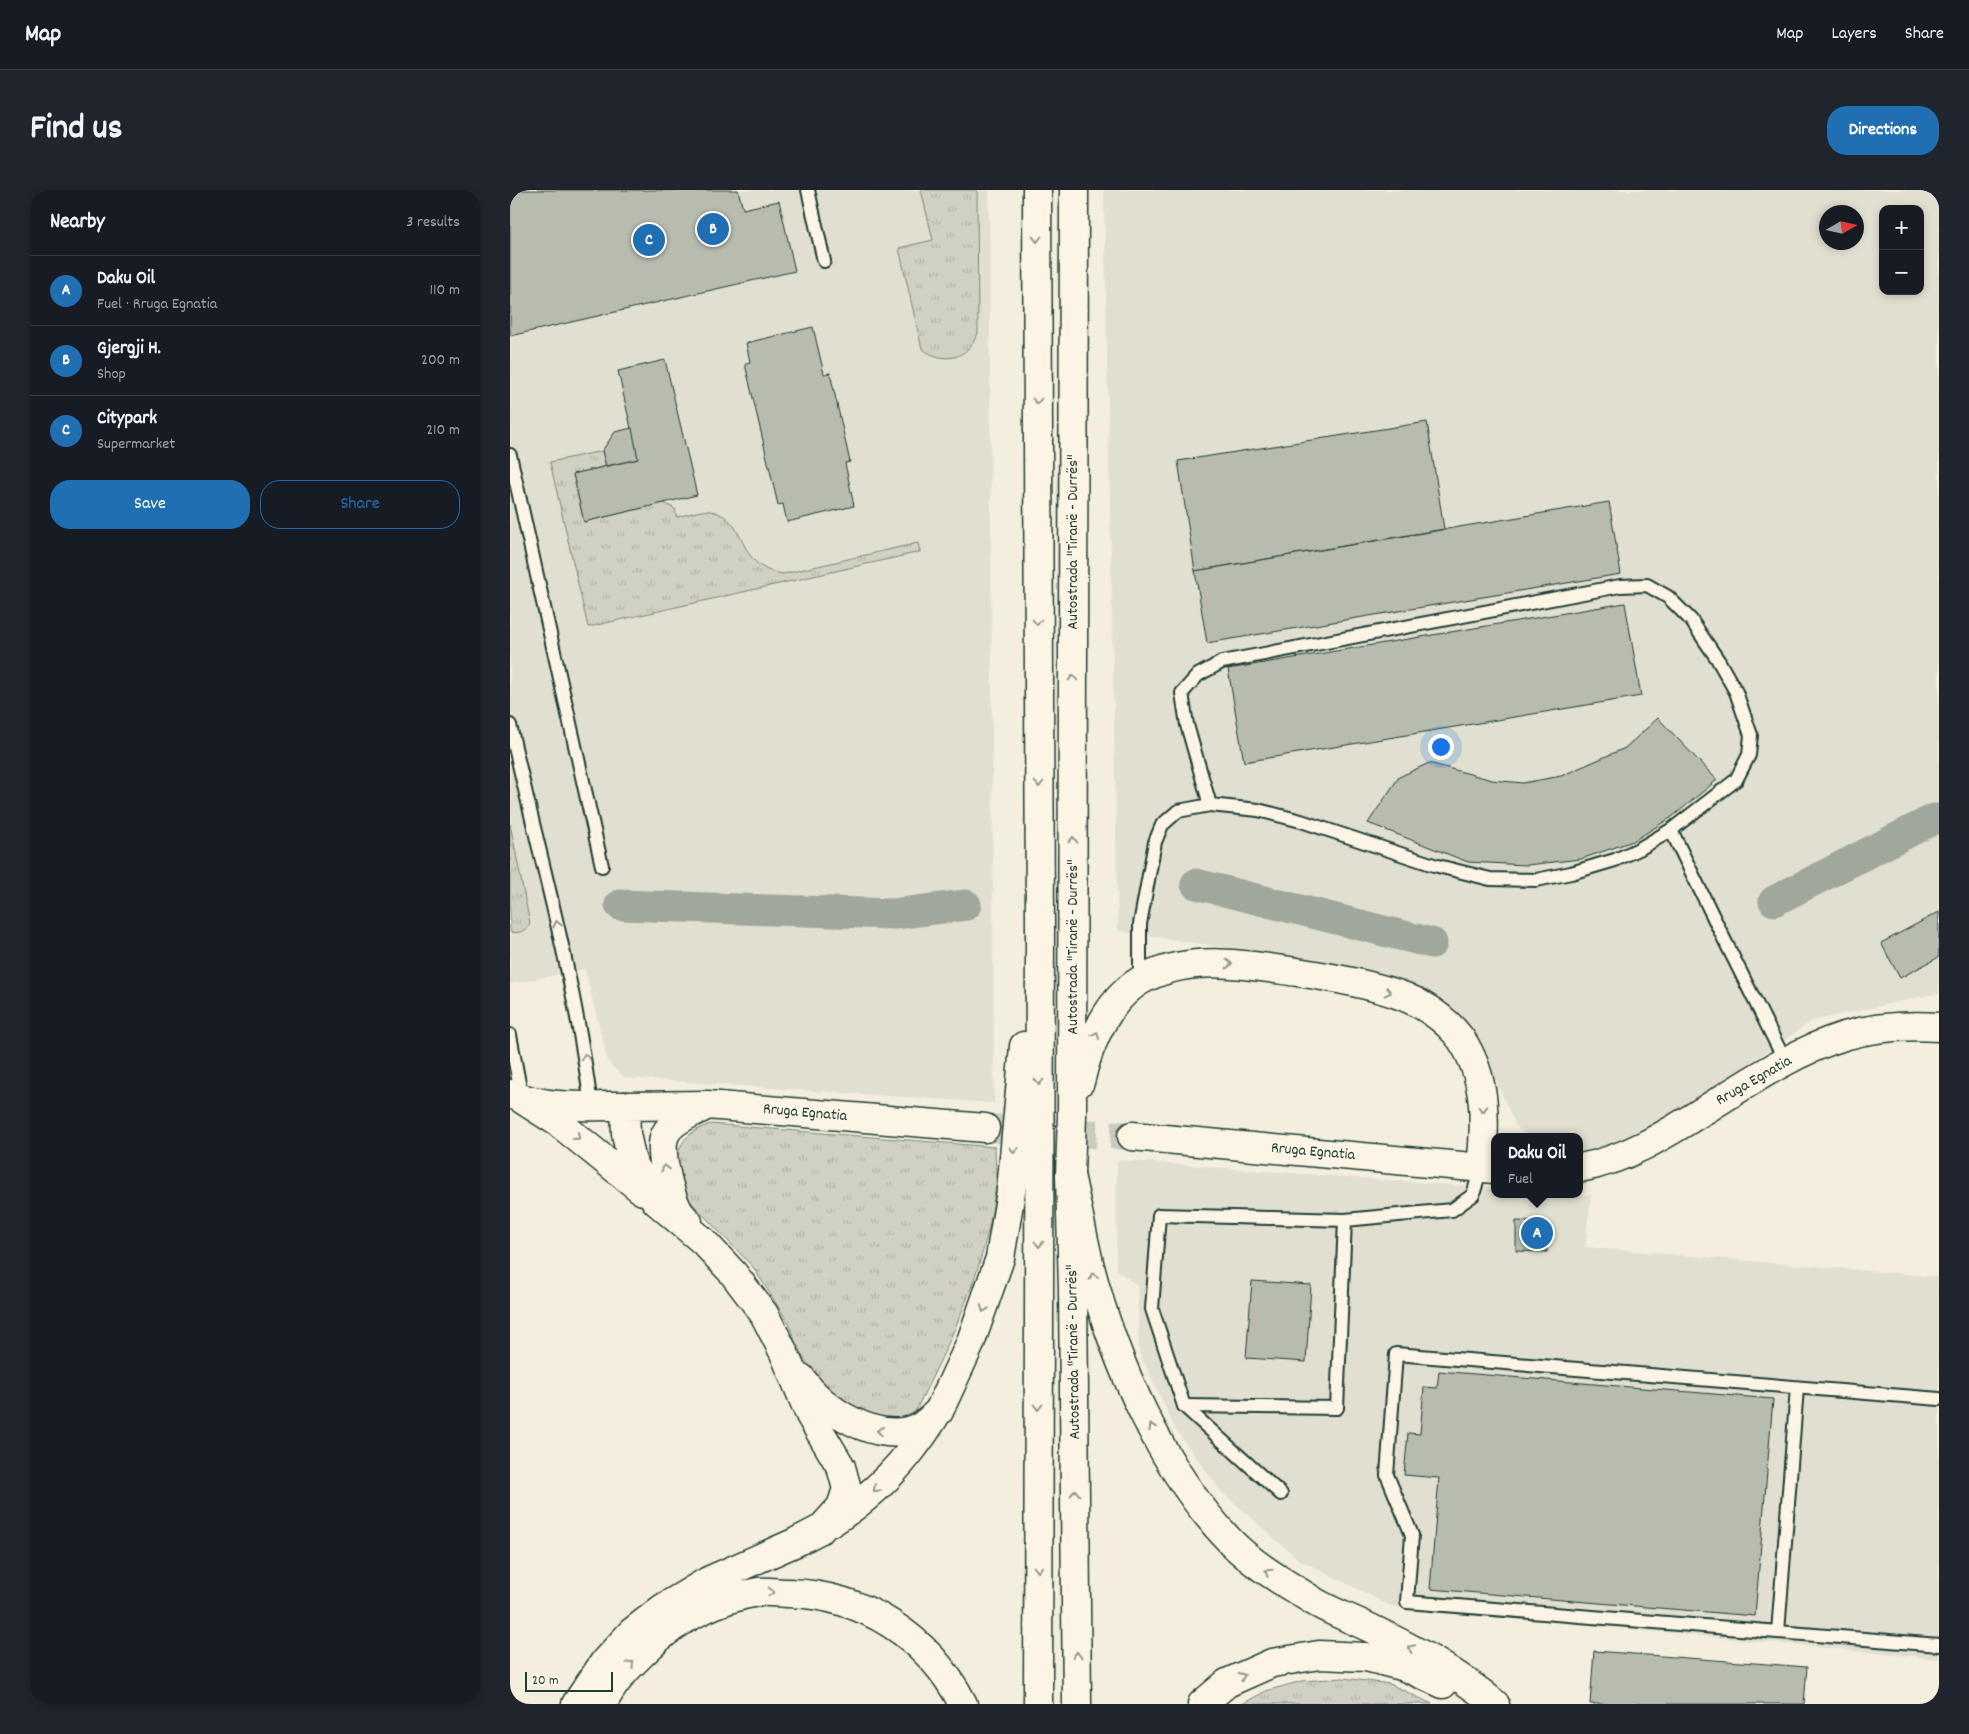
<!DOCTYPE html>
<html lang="en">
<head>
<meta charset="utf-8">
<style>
  :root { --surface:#171b24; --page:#20242c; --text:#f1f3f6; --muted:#9ea1a6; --line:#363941; --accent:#1f6fb2 }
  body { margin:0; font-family:Dekko,sans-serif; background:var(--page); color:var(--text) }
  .controls { position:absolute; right:15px; top:15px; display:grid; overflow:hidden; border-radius:10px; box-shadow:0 2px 8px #0003 }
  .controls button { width:45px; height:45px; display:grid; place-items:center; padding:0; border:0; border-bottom:1px solid var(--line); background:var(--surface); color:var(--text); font:25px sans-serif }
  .compass { position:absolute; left:1309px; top:15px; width:45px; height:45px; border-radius:50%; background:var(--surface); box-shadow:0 2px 8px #0003; rotate:81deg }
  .scale { position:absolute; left:15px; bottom:12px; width:88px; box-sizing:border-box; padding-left:5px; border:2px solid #1f3d34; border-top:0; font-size:14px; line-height:18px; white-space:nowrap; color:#1f3d34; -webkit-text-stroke:4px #fcf5e5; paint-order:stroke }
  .you { position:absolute; left:930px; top:556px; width:18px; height:18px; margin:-12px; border:4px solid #fff; border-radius:50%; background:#1a73e8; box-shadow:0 0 0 8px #1a73e833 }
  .badge { display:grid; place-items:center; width:32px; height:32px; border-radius:50%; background:var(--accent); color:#fff; font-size:16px; font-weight:700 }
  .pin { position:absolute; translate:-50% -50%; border:2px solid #fff; box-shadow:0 1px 5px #0006 }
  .popup { position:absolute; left:981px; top:943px; width:92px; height:65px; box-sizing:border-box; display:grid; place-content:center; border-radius:10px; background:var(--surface); filter:drop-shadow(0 1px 4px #0005); font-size:16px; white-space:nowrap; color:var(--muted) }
  .popup b { font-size:19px; color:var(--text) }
  .popup::after { content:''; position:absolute; left:50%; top:100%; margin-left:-10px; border:10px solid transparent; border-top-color:var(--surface) }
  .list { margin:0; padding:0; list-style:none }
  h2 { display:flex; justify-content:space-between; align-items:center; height:65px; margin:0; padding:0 20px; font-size:21px }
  h2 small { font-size:16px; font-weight:400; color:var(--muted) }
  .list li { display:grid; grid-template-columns:32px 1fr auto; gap:15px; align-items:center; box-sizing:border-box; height:70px; padding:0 20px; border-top:1px solid var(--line) }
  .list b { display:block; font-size:19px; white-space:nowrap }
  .list p { margin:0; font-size:16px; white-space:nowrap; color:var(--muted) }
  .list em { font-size:16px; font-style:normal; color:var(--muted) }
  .actions { display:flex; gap:10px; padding:15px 20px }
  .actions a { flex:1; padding:11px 0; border:1px solid var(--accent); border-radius:20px; text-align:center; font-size:18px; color:var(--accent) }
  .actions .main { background:var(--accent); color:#fff }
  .map { position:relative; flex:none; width:1429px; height:1514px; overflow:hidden; border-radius:20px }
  header { display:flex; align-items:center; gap:30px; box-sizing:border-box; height:70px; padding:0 25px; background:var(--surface); border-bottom:1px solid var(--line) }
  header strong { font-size:24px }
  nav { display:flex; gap:28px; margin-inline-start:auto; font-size:18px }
  .intro { display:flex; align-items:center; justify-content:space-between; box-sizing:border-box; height:120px; padding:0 30px }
  h1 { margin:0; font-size:35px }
  .button { padding:12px 22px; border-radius:20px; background:var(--accent); color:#fff; font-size:18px; font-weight:700 }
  main { display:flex; gap:30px; padding:0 30px }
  aside { flex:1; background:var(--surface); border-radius:20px; box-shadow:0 2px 8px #0003 }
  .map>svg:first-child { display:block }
  .built { fill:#e1dfd0; fill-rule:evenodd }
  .grass { fill:url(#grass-tufts); stroke:#78877b }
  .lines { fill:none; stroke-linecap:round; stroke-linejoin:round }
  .canal { stroke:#a0a89b; stroke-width:31 }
  .building { fill:#b8bcae; stroke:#1f3d34 }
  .secondary-tunnel { stroke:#c9cbbc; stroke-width:28; stroke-dasharray:28 14; stroke-linecap:butt }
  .service-casing { stroke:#1f3d34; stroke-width:16 }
  .tertiary-casing { stroke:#1f3d34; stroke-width:31 }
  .secondary-casing { stroke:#1f3d34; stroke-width:31 }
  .trunk-casing { stroke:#1f3d34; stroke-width:31 }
  .motorway-casing { stroke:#1f3d34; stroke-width:31 }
  .service { stroke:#fcf5e5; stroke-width:12 }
  .tertiary { stroke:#fcf5e5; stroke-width:28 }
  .secondary { stroke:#fcf5e5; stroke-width:28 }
  .trunk { stroke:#fcf5e5; stroke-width:28 }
  .motorway { stroke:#fcf5e5; stroke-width:28 }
  .oneway { stroke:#8e998c }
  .labels { text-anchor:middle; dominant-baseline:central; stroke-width:4.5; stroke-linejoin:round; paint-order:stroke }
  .street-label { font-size:16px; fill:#1f3d34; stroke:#fcf5e5 }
</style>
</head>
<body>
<header>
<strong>Map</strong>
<nav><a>Map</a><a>Layers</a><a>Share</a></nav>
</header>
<div class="intro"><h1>Find us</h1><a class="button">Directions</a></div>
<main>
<aside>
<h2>Nearby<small>3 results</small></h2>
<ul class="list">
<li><span class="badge">A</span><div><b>Daku Oil</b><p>Fuel · Rruga Egnatia</p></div><em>110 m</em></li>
<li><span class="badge">B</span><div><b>Gjergji H.</b><p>Shop</p></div><em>200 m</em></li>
<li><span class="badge">C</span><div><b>Citypark</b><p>Supermarket</p></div><em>210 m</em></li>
</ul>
<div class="actions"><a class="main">Save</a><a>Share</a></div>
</aside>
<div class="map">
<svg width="1429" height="1514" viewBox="0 0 1429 1514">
  <defs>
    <pattern id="grass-tufts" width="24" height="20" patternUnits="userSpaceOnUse" patternTransform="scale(1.25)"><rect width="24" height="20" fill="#d0d1c2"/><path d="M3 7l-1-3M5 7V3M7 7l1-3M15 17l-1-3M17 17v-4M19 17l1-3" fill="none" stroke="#b2b4a7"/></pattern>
  </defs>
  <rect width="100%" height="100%" fill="#f3eede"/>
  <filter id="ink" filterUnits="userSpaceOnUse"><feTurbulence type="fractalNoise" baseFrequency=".02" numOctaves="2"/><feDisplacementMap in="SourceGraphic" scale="10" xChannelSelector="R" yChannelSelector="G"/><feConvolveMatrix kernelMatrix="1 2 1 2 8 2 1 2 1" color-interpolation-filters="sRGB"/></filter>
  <g filter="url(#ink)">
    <g class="built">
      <path d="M0 0H479L484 913 115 888 98 872 75 779 0 794Z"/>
      <path d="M594 0H1429V803L1302 831 1149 934 1081 962 1070 961V947H1018L1006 936 973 861 915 800 758 764 608 741ZM1373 19H1410V101H1373ZM1316 22H1346V52H1316Z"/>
      <path d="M607 970 984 998V1004L1081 1005 1075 1057 1429 1087V1469L881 1416 788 1369 710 1300 666 1240 629 1161 628 1096 606 1080Z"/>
    </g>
    <g class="grass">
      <path d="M411 0H467L468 143C457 169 436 175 412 159L389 58 423 50Z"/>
      <path d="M92 261 96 276 63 284 74 332 154 313 165 319 167 327C177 325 192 319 201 321 240 329 224 378 273 384L408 353 410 362 78 437 40 272Z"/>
      <path d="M0 634 20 734C15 741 9 744 0 742Z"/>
      <path d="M201 934 485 957C485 969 487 983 486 995 477 1077 441 1150 405 1222L393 1229 378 1230 359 1226 336 1214 315 1197 300 1179 287 1157 278 1132 243 1077 176 1007C160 975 163 945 201 934Z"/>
      <path d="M833 1488 880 1494 922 1514H732L756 1501 792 1491Z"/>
    </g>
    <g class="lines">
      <g class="canal">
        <path d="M686 694 922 753"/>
        <path d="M1264 711 1424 629H1429"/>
        <path d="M110 715 384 724 456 715"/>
      </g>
    </g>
    <g class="building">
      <path d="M0 0H228L233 19 269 11 285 81 0 146Z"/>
      <path d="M303 137 314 184 320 183 340 272 335 273 344 316 277 332 273 314 268 315 235 174 240 172 236 153Z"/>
      <path d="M155 170 187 305 74 332 63 284 128 269 108 181Z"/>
      <path d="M917 232 934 339 685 381 668 271Z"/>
      <path d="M122 238 128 269 96 276 92 261 105 242Z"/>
      <path d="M1099 312 1111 384 697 453 685 381Z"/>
      <path d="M1115 413 1131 506 734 572 718 479Z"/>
      <path d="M1148 528 1207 590 1162 627 1123 651 1071 669 1017 675 958 672 858 633 889 587 919 573 982 590 1013 593 1051 586 1115 558Z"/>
      <path d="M1429 722V767L1390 788 1371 753Z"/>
      <path d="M1006 1031 1037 1032V1062L1006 1061Z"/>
      <path d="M742 1091 801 1095 796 1172 736 1168Z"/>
      <path d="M929 1181 1263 1209 1245 1426 920 1399 929 1288 894 1285 898 1243 910 1244 914 1197 927 1198Z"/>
      <path d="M1084 1461 1297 1477 1294 1514H1080Z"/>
    </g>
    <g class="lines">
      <path class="secondary-tunnel" d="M475 938 622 946"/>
      <defs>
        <g id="service">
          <path d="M298 0 314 71"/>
          <path d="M0 265 92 676"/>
          <path d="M0 535C28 662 65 787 81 916"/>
          <path d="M1161 640 1215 751 1275 871"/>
          <path d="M630 791V734L645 652 652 635 668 621 700 615 748 620 791 631 924 675 980 689 1026 690 1061 683 1105 670 1129 659 1161 640 1226 590 1239 565 1241 545 1226 502 1208 470 1181 430 1158 407 1137 395 1110 396 712 472 688 485 672 503 677 535 700 615"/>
          <path d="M0 845 12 909"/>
          <path d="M1429 1209 886 1164 877 1285 902 1345 897 1412 1429 1455"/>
          <path d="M674 1216 827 1218 835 1030"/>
          <path d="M771 1304 674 1216 642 1119 649 1025 835 1030 942 1020 963 1005 971 977"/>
          <path d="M1268 1442 1287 1198"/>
        </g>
        <path id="tertiary" d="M0 904C36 919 77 916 115 916"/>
        <g id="secondary">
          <path d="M13 910 49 933 133 1001"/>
          <path d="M622 946 984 979"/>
          <path d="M1070 978C1115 970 1155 945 1193 921 1238 893 1283 862 1334 846 1364 837 1399 835 1429 837"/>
          <path d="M178 1032C175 1029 171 1025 168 1020 160 1005 148 961 155 945 161 930 183 923 196 916"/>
          <path d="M291 1188C312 1220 368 1255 408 1238 415 1235 423 1226 429 1221"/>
          <path d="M322 1332C366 1304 396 1272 424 1228"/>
          <path d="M66 1514 95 1471 122 1442 153 1418 198 1391 284 1353 311 1339 331 1317 337 1299 331 1277 300 1225 274 1163 254 1124 223 1083 193 1051 146 1011 122 972 116 944 115 916 197 915 475 938"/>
        </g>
        <g id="trunk">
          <path d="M527 0 530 738 528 1514"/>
          <path d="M564 0 562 925 560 985 563 1101 567 1514"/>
          <path d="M570 892C579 853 599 805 637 787 684 764 738 775 787 782 820 787 855 793 887 804 911 812 936 829 951 849 977 887 976 934 971 977"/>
          <path d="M429 1221 460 1154 490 1068 501 1001 514 856"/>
        </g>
        <g id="motorway">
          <path d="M560 985C567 1016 573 1047 580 1077 605 1173 652 1281 722 1353 746 1377 777 1394 805 1412 822 1422 842 1429 860 1438 904 1459 947 1482 985 1514"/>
          <path d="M93 1514C103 1492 121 1474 138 1458 167 1429 207 1409 248 1402 258 1401 269 1403 279 1403 354 1405 419 1447 453 1514"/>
          <path d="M692 1514 717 1493 762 1473 809 1465 856 1467 895 1477 933 1494"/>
        </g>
      </defs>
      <use href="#service" class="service-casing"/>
      <use href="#tertiary" class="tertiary-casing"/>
      <use href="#secondary" class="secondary-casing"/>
      <use href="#trunk" class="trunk-casing"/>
      <use href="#motorway" class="motorway-casing"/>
      <use href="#service" class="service"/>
      <use href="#tertiary" class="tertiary"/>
      <use href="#secondary" class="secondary"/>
      <use href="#trunk" class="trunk"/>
      <use href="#motorway" class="motorway"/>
    </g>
    <defs><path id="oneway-chevron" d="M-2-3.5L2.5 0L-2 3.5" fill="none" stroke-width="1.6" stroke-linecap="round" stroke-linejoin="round" transform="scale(1.25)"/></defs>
    <g class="oneway">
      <use href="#oneway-chevron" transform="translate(527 49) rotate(90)"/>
      <use href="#oneway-chevron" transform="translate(527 211) rotate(90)"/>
      <use href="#oneway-chevron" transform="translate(527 432) rotate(90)"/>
      <use href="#oneway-chevron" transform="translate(563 488) rotate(-90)"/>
      <use href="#oneway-chevron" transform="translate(529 594) rotate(90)"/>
      <use href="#oneway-chevron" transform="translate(563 650) rotate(-90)"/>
      <use href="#oneway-chevron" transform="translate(47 734) rotate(-103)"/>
      <use href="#oneway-chevron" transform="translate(719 774) rotate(1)"/>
      <use href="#oneway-chevron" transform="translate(878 802) rotate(14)"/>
      <use href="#oneway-chevron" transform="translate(586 845) rotate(-65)"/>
      <use href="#oneway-chevron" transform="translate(75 867) rotate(-98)"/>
      <use href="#oneway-chevron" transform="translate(529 892) rotate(90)"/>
      <use href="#oneway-chevron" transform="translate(973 919) rotate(86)"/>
      <use href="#oneway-chevron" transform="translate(67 947) rotate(39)"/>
      <use href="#oneway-chevron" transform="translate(504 960) rotate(94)"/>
      <use href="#oneway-chevron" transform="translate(155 978) rotate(-105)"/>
      <use href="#oneway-chevron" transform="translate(529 1054) rotate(90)"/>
      <use href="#oneway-chevron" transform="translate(583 1086) rotate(-107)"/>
      <use href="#oneway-chevron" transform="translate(474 1119) rotate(111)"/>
      <use href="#oneway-chevron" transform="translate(528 1217) rotate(90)"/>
      <use href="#oneway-chevron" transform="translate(642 1237) rotate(-119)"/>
      <use href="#oneway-chevron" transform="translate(370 1241) rotate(-174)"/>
      <use href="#oneway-chevron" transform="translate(366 1299) rotate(138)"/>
      <use href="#oneway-chevron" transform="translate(565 1303) rotate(-91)"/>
      <use href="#oneway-chevron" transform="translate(528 1379) rotate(90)"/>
      <use href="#oneway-chevron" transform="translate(758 1382) rotate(-145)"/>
      <use href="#oneway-chevron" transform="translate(261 1402) rotate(2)"/>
      <use href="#oneway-chevron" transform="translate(901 1458) rotate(-154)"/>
      <use href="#oneway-chevron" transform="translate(567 1465) rotate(-91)"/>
      <use href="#oneway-chevron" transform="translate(121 1474) rotate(-46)"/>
      <use href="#oneway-chevron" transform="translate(732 1486) rotate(-24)"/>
    </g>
  </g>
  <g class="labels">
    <g class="street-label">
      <text transform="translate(563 352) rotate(-90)">Autostrada "Tiranë - Durrës"</text>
      <text transform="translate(563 757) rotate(-90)">Autostrada "Tiranë - Durrës"</text>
      <text transform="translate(1244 891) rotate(-30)">Rruga Egnatia</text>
      <text transform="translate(295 923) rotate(5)">Rruga Egnatia</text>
      <text transform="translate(803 962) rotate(5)">Rruga Egnatia</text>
      <text transform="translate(564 1162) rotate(-91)">Autostrada "Tiranë - Durrës"</text>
    </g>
  </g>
</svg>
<div class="controls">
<button>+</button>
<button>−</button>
</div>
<svg class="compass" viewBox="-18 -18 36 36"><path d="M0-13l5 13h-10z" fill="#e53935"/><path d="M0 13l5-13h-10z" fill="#9ea1a6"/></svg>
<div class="scale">20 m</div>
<div class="you"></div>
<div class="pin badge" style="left:1027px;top:1043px">A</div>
<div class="popup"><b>Daku Oil</b>Fuel</div>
<div class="pin badge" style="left:203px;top:39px">B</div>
<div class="pin badge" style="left:139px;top:50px">C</div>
</div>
</main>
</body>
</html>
